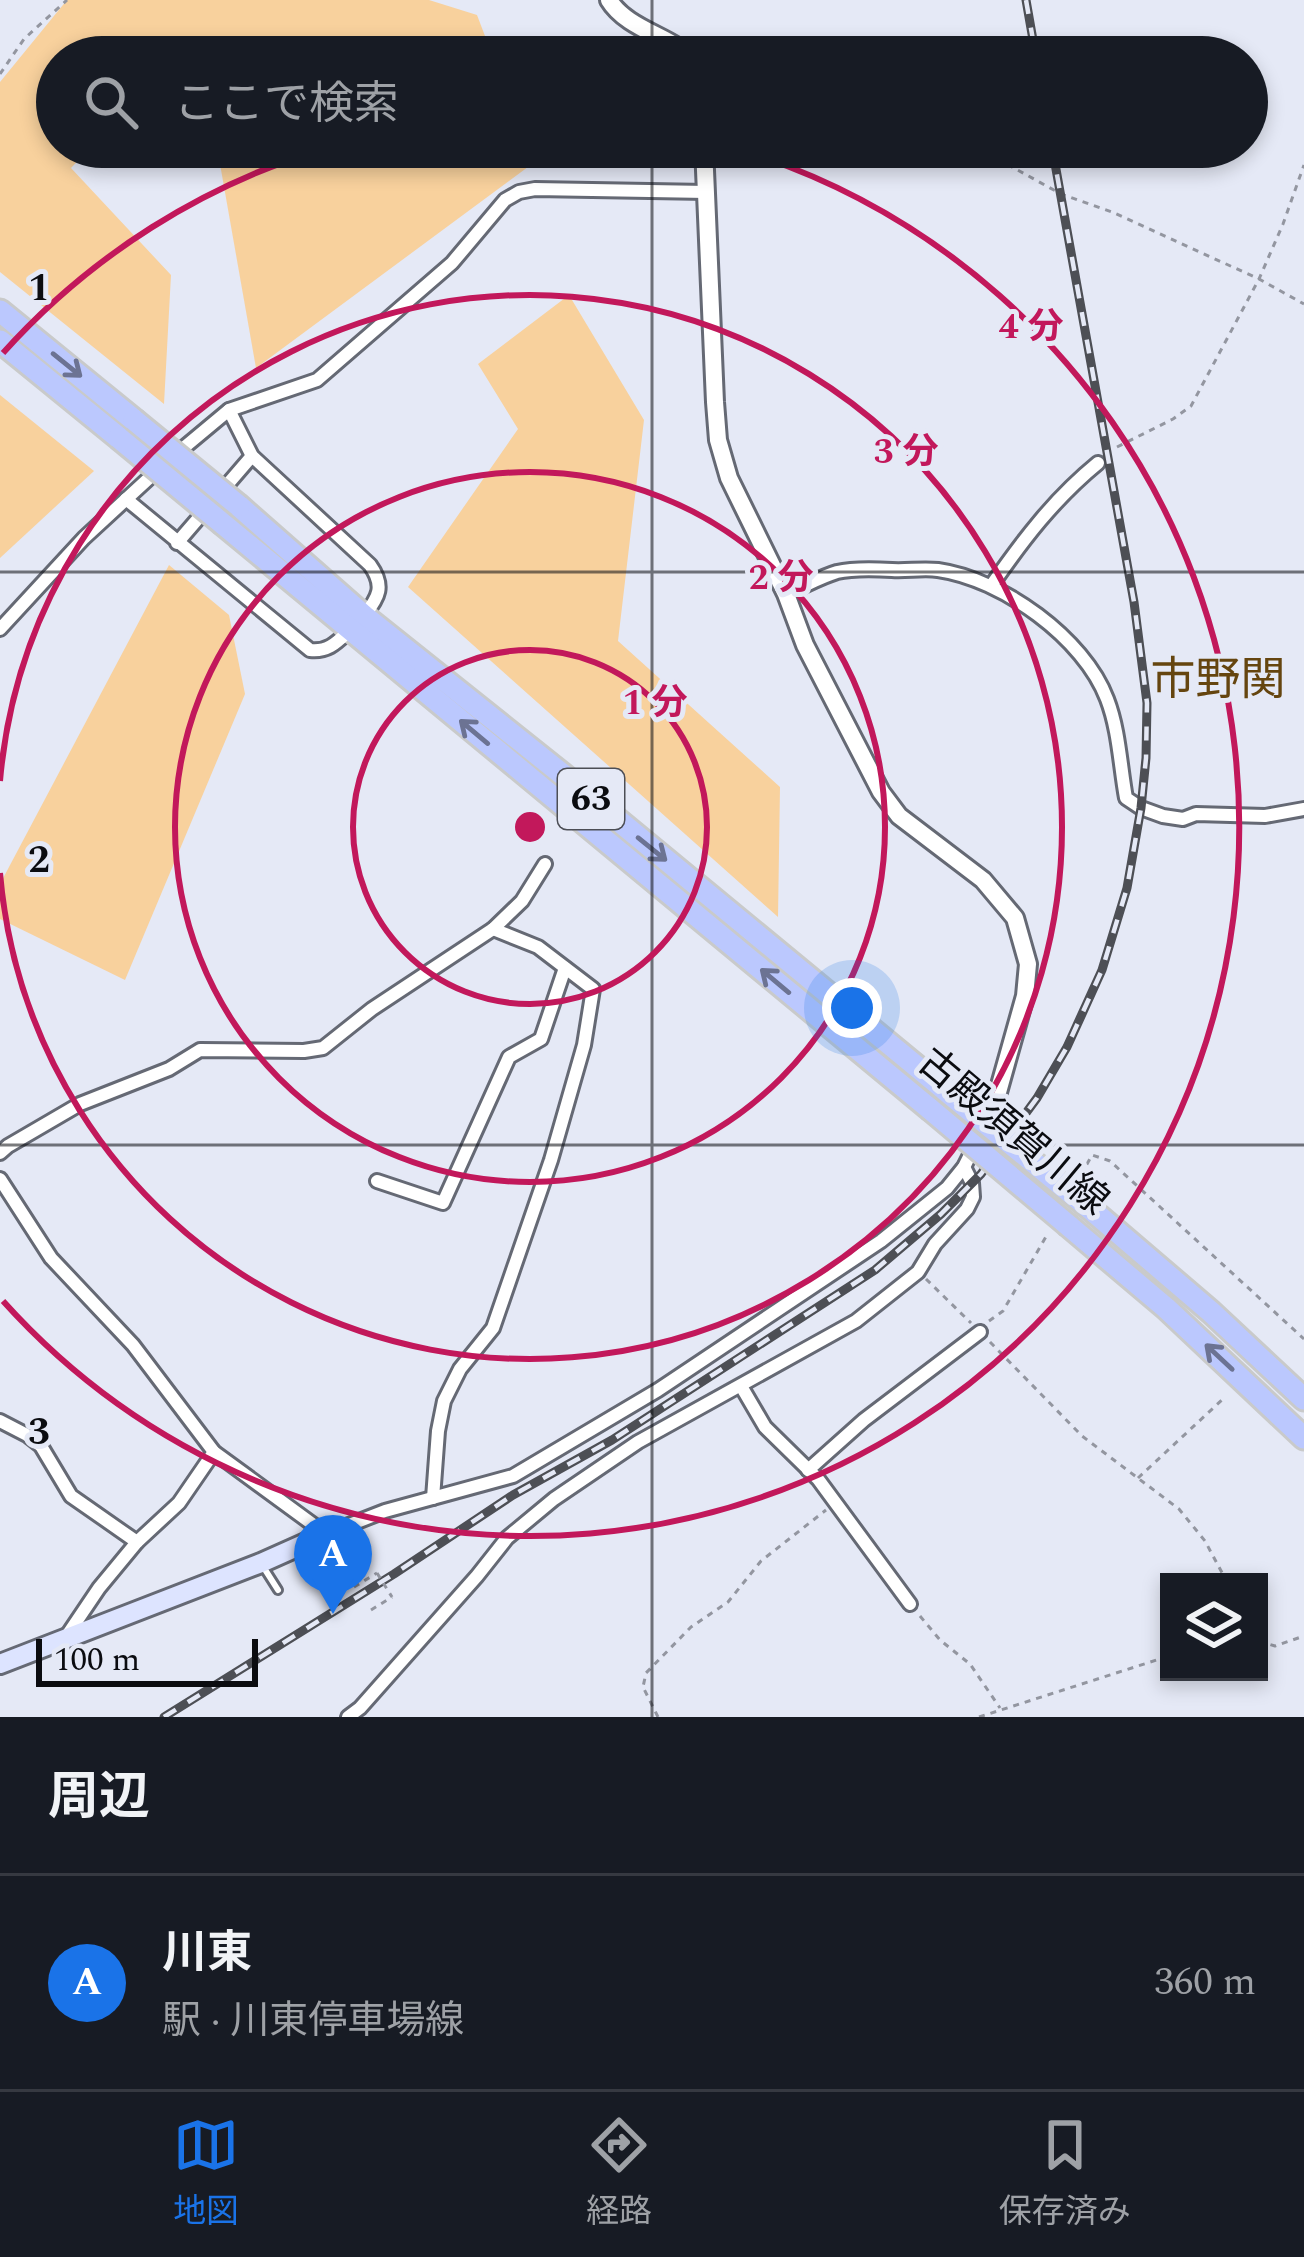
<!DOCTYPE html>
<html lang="ja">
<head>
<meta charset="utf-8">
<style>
  :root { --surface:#171b24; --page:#242831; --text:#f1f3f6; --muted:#9ea1a6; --line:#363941; --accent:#1a73e8 }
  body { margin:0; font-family:Spectral,"Noto Sans JP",serif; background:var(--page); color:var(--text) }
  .controls { position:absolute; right:36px; bottom:36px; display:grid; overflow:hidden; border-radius:0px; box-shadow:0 6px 18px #0003 }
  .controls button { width:108px; height:108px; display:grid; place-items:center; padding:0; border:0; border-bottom:3px solid var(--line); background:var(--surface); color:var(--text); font:60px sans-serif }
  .scale { position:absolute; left:36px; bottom:30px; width:222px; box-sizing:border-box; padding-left:12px; border:6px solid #0b0c10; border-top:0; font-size:33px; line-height:42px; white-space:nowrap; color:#0b0c10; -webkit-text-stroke:9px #e5e9f6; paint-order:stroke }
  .you { position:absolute; left:852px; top:1008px; width:42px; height:42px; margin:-30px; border:9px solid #fff; border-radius:50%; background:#1a73e8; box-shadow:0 0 0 18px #1a73e833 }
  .badge { display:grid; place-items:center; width:78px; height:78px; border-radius:50%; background:var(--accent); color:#fff; font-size:39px; font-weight:700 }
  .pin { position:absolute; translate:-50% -99px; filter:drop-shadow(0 3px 6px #0008) }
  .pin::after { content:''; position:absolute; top:63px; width:42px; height:36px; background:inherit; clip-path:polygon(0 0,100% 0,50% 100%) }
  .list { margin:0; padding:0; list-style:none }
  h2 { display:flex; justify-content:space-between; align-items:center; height:156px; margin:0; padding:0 48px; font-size:51px }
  h2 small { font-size:39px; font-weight:400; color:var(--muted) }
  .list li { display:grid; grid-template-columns:78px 1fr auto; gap:36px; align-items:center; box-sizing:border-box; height:216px; padding:0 48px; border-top:3px solid var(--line) }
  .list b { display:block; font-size:45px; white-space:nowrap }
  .list p { margin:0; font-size:39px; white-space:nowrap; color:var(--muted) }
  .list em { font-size:39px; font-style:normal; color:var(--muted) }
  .icon { flex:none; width:66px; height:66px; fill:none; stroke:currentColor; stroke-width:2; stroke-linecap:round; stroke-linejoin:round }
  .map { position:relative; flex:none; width:1304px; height:1717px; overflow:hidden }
  .search { position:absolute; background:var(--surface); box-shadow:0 6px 18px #0003; left:36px; right:36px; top:36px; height:132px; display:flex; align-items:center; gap:30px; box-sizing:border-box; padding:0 42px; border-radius:66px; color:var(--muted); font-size:45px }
  .sheet { height:372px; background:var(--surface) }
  nav { display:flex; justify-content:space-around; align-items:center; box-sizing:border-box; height:168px; border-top:3px solid var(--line); background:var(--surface); font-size:33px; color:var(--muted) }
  nav a { display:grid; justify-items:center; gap:6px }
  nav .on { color:var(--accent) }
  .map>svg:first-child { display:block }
  .green { fill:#f8d19d }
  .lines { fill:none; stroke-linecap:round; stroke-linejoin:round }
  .service-casing { stroke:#656974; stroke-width:12 }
  .minor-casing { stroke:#656974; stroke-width:18 }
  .tertiary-casing { stroke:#656974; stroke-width:22 }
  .secondary-casing { stroke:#656974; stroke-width:24 }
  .primary-casing { stroke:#c9caca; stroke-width:27 }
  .path { stroke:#9396a0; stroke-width:3; stroke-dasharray:6 6; stroke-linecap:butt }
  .service { stroke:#fff; stroke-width:6 }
  .minor { stroke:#fff; stroke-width:12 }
  .tertiary { stroke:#fff; stroke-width:16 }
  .secondary { stroke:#dde4ff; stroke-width:18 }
  .primary { stroke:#bbc8fe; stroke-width:21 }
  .rail-casing { stroke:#4d4f55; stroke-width:9 }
  .rail { stroke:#e5e9f6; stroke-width:4.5; stroke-dasharray:14; stroke-linecap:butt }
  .primary-bridge-casing { stroke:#c9caca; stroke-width:27; stroke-linecap:butt }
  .path-bridge { stroke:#9396a0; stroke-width:3; stroke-dasharray:6 6; stroke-linecap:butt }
  .primary-bridge { stroke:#bbc8fe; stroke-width:21 }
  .oneway { stroke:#6c7393 }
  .grid { fill:none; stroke:#0b0c10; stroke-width:3; stroke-opacity:0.55 }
  .ring { fill:none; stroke:#c2185b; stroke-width:6 }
  .labels { text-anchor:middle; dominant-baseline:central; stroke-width:10; stroke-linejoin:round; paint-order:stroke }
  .shield { fill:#e5e9f6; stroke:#4c4e55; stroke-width:3 }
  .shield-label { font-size:36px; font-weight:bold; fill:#0b0c10 }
  .street-label { font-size:39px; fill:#0b0c10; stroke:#e5e9f6 }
  .quarter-label { font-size:45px; fill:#65450f; stroke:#e5e9f6 }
  .grid-label { font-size:39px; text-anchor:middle; font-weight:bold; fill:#0b0c10; stroke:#e5e9f6; stroke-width:10; stroke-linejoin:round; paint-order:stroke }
  .centre { fill:#c2185b; stroke:#e5e9f6; stroke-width:6 }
  .ring-label { font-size:36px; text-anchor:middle; font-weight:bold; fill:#c2185b; stroke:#e5e9f6; stroke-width:10; stroke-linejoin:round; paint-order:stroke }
</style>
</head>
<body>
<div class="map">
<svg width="1304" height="1717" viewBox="0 0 1304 1717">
  <rect width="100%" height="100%" fill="#e5e9f6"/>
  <g class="green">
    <path d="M67 0H429L477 15 493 57H57V147H91L71 168 171 275 164 404 0 272V82Z"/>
    <path d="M217 147H526L532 164 256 368Z"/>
    <path d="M569 295 644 420 618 641 780 787 778 917 408 587 518 429 478 364Z"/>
    <path d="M0 395 94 471 0 558Z"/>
    <path d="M169 565 229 615 245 694 125 980 0 919V884Z"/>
  </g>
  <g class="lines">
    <defs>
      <path id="service" d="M264 1568 278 1590"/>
      <g id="minor">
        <path d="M229 410 252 456 370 565C385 586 379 597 364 616"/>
        <path d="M175 455 229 410 317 380 452 263 505 200 519 192 535 189 707 192"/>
        <path d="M126 499 310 650C329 652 337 642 351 629"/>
        <path d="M177 543 252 456"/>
        <path d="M991 586C1023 540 1054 499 1098 463"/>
        <path d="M786 594C803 587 820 577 837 572 854 568 875 569 892 570 907 571 923 568 938 570 1002 579 1084 638 1107 699 1119 730 1120 765 1126 798L1141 808 1163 816 1183 819 1196 814 1265 816 1304 809"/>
        <path d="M0 629 84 538 160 468"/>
        <path d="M0 1153 8 1146 80 1104 169 1069 200 1050 304 1051 323 1048 372 1009 493 929 522 901 545 864"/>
        <path d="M0 1179 51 1258 133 1345 214 1452 326 1534 385 1511 513 1476 658 1390 881 1241 947 1188 964 1167 976 1143"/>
        <path d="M377 1181 443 1203 509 1057 541 1039 565 968"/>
        <path d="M741 1386 765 1427 818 1479 910 1604"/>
        <path d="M0 1421 27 1435 41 1446 71 1496 137 1542 179 1503 214 1452"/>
        <path d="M808 1470 864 1420 980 1332"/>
        <path d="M433 1498 438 1431 444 1401 460 1369 493 1328 551 1160 584 1045 593 989 538 947 493 929"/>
        <path d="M66 1637 99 1588 137 1542"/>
        <path d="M348 1717 360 1708 477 1576 507 1538 554 1499 638 1442 856 1321 918 1272 935 1244 967 1209 973 1197 972 1183 964 1167"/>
      </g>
      <g id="tertiary">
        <path d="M609 0C626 28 668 36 692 57"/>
        <path d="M704 147 715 402 718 440 729 478 786 594 805 645 881 792 899 816 983 880 1015 918 1028 964 1025 996 993 1110"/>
      </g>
      <path id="secondary" d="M0 1664 261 1563 326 1534"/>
      <g id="primary">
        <path d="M0 311 134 420"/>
        <path d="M0 341 119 438"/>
        <path d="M239 506 364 616 562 774 945 1090"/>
        <path d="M223 524 930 1109"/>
        <path d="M1087 1206 1211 1312 1304 1399"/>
        <path d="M1069 1226 1166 1308 1304 1438"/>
      </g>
    </defs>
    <use href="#service" class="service-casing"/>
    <use href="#minor" class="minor-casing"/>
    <use href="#tertiary" class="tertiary-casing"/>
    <use href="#secondary" class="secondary-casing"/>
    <use href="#primary" class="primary-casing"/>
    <g class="path">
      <path d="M0 74 24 39 67 0"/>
      <path d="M976 147 1061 194 1112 212 1259 279 1304 304"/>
      <path d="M1117 447 1173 419 1191 406 1259 279 1283 224 1304 165"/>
      <path d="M1081 1175 1092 1155 1110 1161 1304 1339"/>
      <path d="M926 1279 971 1323"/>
      <path d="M989 1321 1003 1311 1047 1235"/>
      <path d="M990 1342 1082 1436 1179 1509 1205 1541 1227 1582"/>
      <path d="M1138 1478 1224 1398"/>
      <path d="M354 1587 377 1573"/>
      <path d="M371 1610 392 1597"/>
      <path d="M920 1616 940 1640 970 1664 1000 1708"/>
      <path d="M1259 1641 1275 1646 1304 1636"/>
      <path d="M658 1717 643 1687 646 1673 691 1627 728 1602 761 1561 826 1510"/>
      <path d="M979 1717 1169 1656"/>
    </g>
    <use href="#service" class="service"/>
    <use href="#minor" class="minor"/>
    <use href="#tertiary" class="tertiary"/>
    <use href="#secondary" class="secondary"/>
    <use href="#primary" class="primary"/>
    <defs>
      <g id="rail">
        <path d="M1026 0 1036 57"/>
        <path d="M164 1717 394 1574 513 1495 612 1440 875 1270 941 1214 981 1174 1037 1098 1067 1047 1102 970 1127 888 1141 808 1146 758 1147 703 1134 602 1052 147"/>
      </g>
    </defs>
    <use href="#rail" class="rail-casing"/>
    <use href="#rail" class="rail"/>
    <defs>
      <g id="primary-bridge">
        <path d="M134 420 239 506"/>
        <path d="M119 438 223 524"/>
        <path d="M945 1090 1087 1206"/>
        <path d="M930 1109 1069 1226"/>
      </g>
    </defs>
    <use href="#primary-bridge" class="primary-bridge-casing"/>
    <path class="path-bridge" d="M377 1573 392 1597"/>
    <use href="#primary-bridge" class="primary-bridge"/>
  </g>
  <defs><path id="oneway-shaft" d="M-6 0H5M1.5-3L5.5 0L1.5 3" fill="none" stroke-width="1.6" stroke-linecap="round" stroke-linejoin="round" transform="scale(3)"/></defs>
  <g class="oneway">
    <use href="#oneway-shaft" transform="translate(67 365) rotate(39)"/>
    <use href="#oneway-shaft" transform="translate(474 732) rotate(-140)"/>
    <use href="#oneway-shaft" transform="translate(652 849) rotate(39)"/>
    <use href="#oneway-shaft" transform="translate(775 981) rotate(-140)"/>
    <use href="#oneway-shaft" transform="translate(1219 1357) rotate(-137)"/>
  </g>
  <path class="grid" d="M652 0V57M652 147V1717M0 572H1304M0 1145H1304"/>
  <g class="ring">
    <circle cx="530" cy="827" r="177"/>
    <circle cx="530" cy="827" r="355"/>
    <path d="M0 781A532 532 0 1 1 0 873"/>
    <path d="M3 353A709 709 0 0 1 329 147M731 147A709 709 0 1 1 3 1301"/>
  </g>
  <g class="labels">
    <rect class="shield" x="558" y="769" width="66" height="60" rx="9"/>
    <g class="shield-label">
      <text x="591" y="799">63</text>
    </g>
    <g class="street-label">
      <text transform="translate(1013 1132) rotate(40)">古殿須賀川線</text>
    </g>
    <g class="quarter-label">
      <text x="1218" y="680">市野関</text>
    </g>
  </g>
  <g class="grid-label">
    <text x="39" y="300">1</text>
    <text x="39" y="872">2</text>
    <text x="39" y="1444">3</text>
  </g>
  <circle cx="530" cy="827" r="18" class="centre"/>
  <g class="ring-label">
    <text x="1031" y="338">4 分</text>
    <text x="906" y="463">3 分</text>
    <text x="781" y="589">2 分</text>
    <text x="655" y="714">1 分</text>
  </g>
</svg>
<div class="controls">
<button><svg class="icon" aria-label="layers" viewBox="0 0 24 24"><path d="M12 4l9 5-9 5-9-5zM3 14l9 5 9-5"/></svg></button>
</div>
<div class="scale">100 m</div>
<div class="you"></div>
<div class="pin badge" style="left:333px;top:1614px">A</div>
<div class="search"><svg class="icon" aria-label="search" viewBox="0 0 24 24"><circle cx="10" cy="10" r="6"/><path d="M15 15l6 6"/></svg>ここで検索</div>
</div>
<section class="sheet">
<h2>周辺<small></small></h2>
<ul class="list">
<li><span class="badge">A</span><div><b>川東</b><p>駅 · 川東停車場線</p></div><em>360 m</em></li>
</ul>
</section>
<nav>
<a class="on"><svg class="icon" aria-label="map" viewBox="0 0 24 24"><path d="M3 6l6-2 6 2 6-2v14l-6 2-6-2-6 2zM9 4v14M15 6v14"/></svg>地図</a>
<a><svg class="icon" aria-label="directions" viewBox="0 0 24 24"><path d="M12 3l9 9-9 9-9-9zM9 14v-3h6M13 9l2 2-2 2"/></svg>経路</a>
<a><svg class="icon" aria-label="saved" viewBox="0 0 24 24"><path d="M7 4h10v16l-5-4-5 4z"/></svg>保存済み</a>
</nav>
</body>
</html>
